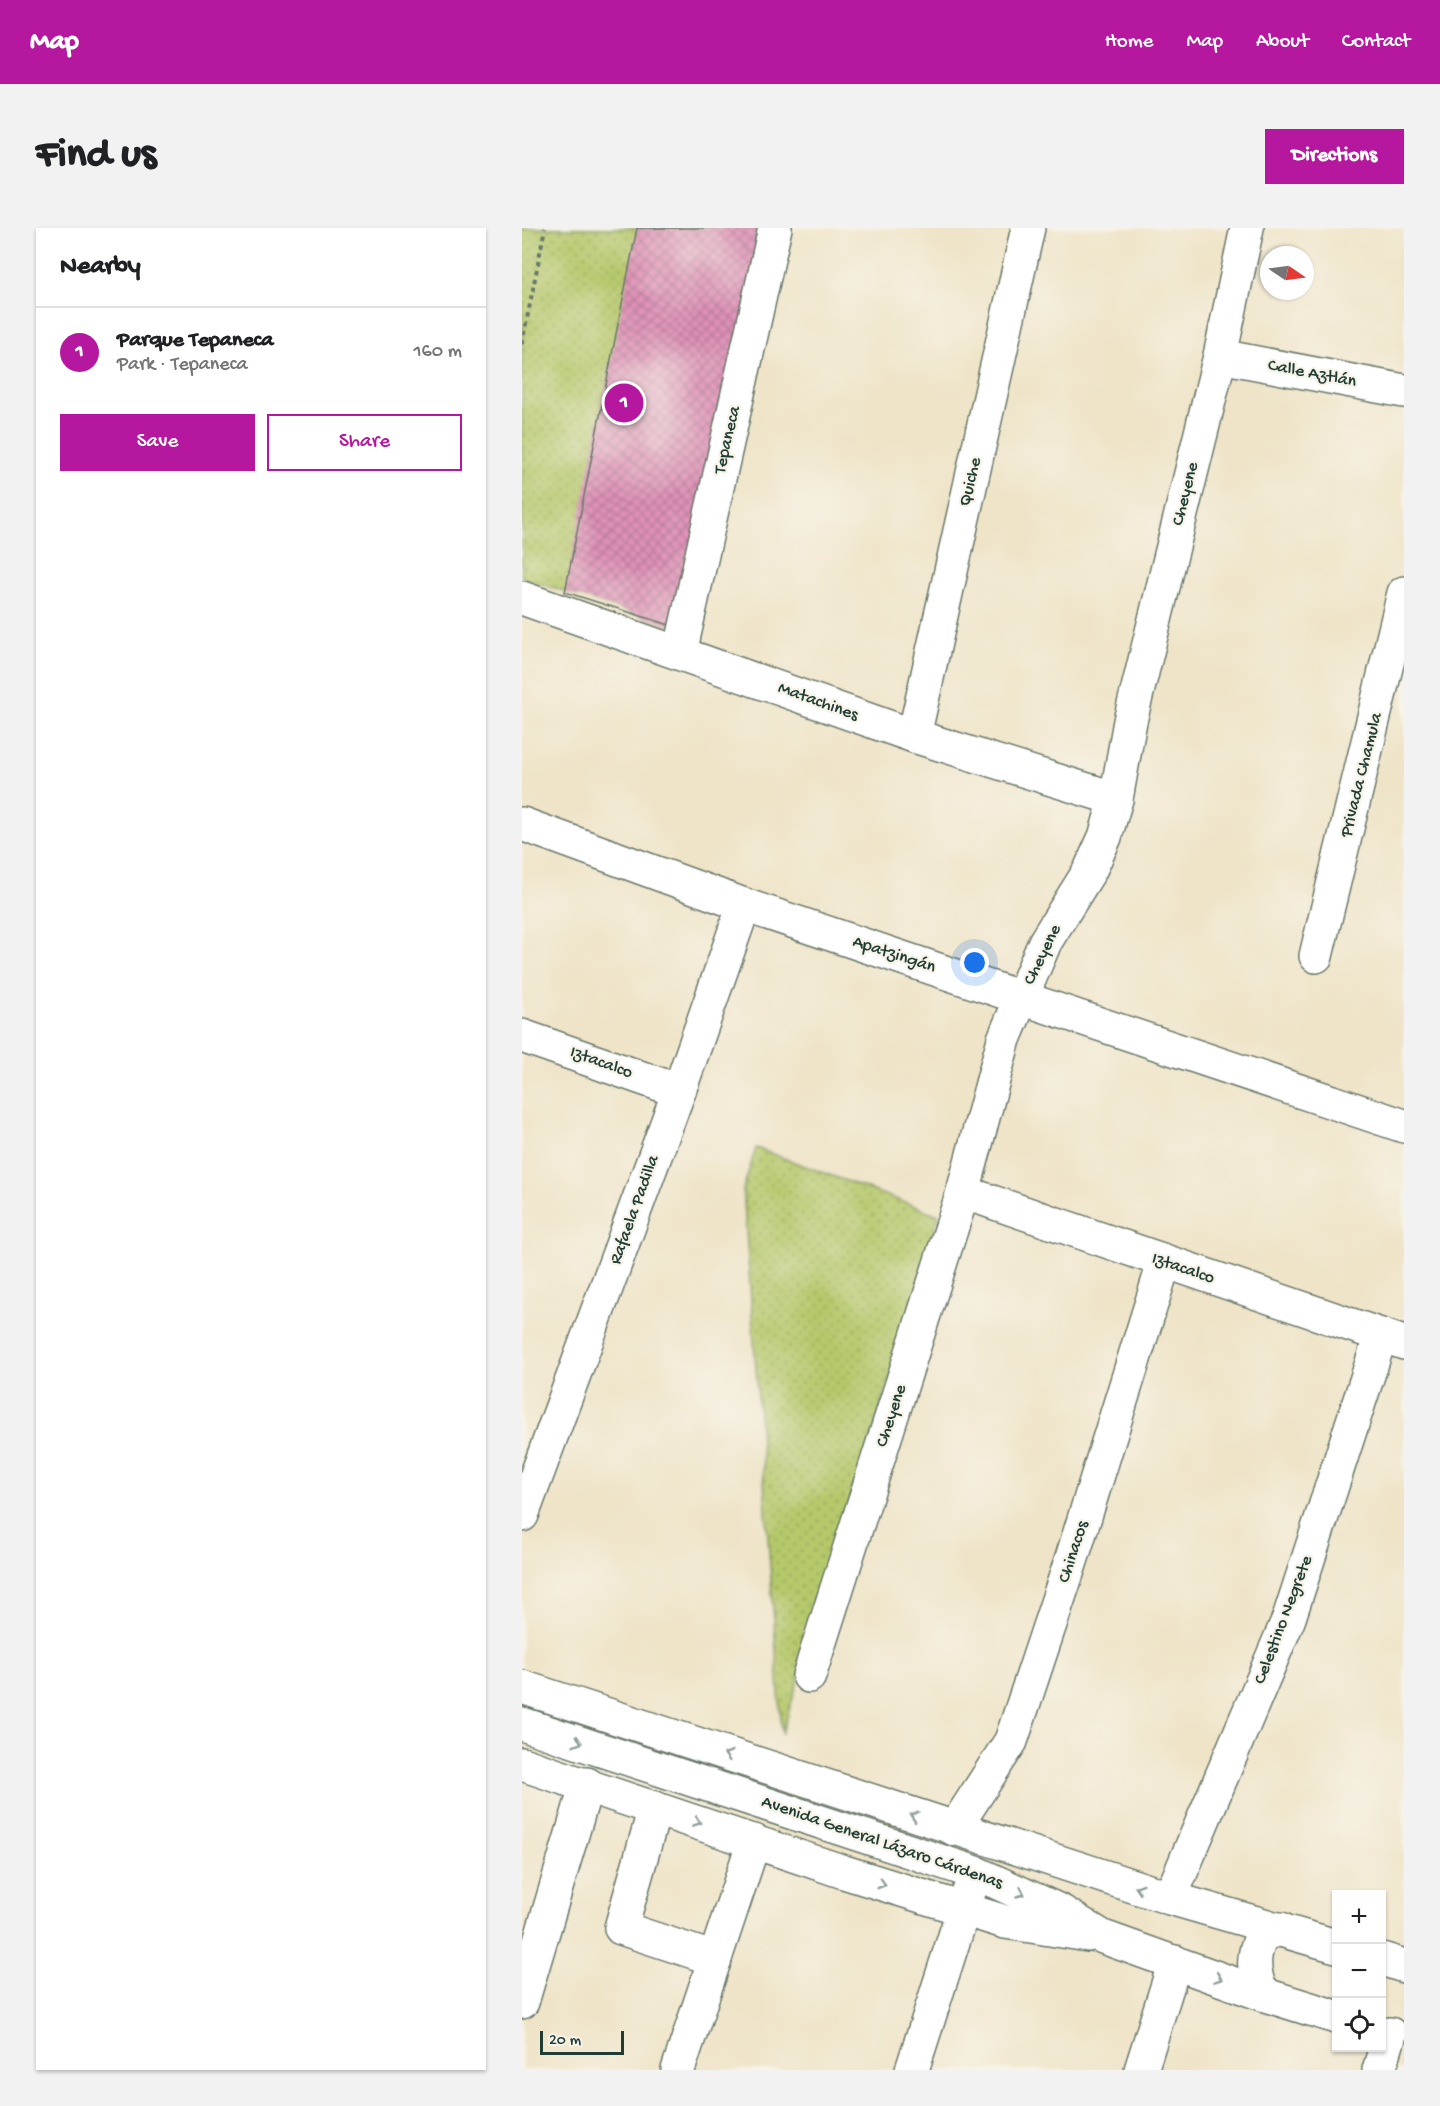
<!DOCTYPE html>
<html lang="en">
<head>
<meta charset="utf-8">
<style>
  :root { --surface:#fff; --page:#f2f2f2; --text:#202124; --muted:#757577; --line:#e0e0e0; --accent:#b5179e }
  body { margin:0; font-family:"Gochi Hand",sans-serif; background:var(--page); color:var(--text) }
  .controls { position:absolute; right:18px; bottom:18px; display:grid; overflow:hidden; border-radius:0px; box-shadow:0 2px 4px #0004 }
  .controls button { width:54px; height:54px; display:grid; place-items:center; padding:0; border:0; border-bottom:2px solid var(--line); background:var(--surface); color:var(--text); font:30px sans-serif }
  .compass { position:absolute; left:738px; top:18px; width:54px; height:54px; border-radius:50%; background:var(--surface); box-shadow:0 2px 4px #0004; rotate:103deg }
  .scale { position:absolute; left:18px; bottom:15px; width:84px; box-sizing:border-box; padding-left:6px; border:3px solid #1f3d34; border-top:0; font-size:16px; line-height:21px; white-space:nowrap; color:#1f3d34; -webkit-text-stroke:4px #f7f3e8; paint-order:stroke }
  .you { position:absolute; left:453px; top:735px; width:21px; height:21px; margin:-15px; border:4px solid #fff; border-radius:50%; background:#1a73e8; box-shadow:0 0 0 9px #1a73e833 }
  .badge { display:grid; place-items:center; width:39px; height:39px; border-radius:50%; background:var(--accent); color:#fff; font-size:20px; font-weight:700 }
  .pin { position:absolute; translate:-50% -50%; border:3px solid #fff; box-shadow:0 2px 6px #0006 }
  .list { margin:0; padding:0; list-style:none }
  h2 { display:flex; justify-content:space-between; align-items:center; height:78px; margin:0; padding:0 24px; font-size:26px }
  h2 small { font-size:20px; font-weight:400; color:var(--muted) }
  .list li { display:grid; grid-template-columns:39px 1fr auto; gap:18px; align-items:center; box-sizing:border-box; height:90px; padding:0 24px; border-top:2px solid var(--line) }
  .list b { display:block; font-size:22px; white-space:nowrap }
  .list p { margin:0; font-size:20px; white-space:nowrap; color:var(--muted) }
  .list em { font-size:20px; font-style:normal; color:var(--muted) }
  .actions { display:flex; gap:12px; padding:18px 24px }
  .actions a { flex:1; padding:14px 0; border:2px solid var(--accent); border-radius:0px; text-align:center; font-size:21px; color:var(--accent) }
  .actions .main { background:var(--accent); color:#fff }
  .icon { flex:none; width:33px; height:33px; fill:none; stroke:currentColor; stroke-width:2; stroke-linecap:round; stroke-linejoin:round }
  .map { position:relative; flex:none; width:882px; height:1842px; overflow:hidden; border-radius:0px }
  header { display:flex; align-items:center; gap:36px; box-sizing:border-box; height:84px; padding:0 30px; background:var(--accent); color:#fff }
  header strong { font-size:28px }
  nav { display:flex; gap:33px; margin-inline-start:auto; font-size:21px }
  .intro { display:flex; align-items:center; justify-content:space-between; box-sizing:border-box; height:144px; padding:0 36px }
  h1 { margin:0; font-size:42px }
  .button { padding:15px 27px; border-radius:0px; background:var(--accent); color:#fff; font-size:21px; font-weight:700 }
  main { display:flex; gap:36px; padding:0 36px }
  aside { flex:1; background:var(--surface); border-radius:0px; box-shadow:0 2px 4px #0004 }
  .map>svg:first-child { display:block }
  .park { fill:url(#park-dots); stroke:#6a8250; stroke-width:1.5 }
  .building { fill:url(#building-cross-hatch) }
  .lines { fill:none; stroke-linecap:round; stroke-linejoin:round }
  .minor-casing { stroke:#687768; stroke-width:36 }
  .path { stroke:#687768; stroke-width:4; stroke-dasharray:4.5 4.5; stroke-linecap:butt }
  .minor { stroke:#fff; stroke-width:33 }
  .oneway { stroke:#8f9e9a }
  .labels { text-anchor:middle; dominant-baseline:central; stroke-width:4.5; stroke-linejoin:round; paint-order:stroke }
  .street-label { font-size:18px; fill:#1f3d34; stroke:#f7f3e8 }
</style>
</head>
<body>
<header>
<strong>Map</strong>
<nav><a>Home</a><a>Map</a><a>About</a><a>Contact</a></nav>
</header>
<div class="intro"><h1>Find us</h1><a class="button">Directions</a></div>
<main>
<aside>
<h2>Nearby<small></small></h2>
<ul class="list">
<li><span class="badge">1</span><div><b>Parque Tepaneca</b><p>Park · Tepaneca</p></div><em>160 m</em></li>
</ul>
<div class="actions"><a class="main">Save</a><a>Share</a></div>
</aside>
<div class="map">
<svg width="882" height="1842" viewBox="0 0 882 1842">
  <defs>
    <pattern id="park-dots" width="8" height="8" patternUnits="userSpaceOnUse" patternTransform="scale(1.5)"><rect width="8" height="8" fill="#b5c86b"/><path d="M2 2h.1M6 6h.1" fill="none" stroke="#93a459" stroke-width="1.8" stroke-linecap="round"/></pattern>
    <pattern id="building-cross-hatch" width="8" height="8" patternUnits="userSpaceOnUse" patternTransform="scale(1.5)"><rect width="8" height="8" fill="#df91b7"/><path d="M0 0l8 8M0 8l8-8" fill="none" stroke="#b47896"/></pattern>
  </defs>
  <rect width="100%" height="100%" fill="#f7f3e8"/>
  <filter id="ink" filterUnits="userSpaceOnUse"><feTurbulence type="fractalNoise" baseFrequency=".0167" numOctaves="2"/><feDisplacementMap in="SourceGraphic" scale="12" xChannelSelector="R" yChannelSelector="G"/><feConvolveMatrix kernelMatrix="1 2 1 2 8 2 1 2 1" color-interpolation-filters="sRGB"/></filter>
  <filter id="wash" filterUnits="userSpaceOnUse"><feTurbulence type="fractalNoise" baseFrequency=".008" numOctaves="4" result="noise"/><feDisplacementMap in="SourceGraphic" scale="24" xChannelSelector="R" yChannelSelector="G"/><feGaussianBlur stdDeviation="1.35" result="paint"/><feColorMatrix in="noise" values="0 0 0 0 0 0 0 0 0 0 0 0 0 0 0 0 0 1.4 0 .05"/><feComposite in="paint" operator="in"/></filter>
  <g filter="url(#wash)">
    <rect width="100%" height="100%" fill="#efe4c8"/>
    <g class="park">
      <path d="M0 0H241L154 399 0 350Z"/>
      <path d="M234 920 417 987 260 1506 221 961Z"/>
    </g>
    <g id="blocks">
      <path class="building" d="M115 0H241L154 399 43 364Z"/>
    </g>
  </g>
  <g filter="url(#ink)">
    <use href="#blocks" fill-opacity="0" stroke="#687768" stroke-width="1.5"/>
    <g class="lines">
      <defs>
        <g id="minor">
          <path d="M698 128 882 163"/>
          <path d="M0 370 392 508 594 571"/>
          <path d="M158 425 253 0"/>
          <path d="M392 508 506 0"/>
          <path d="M0 596 222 677 882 898"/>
          <path d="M794 728 882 365"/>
          <path d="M0 808 157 863"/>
          <path d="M441 964 882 1115"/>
          <path d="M0 1287 157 863 222 677"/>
          <path d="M287 1448 441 964 482 811 523 714 568 642 583 609 594 571 608 493 698 128 725 0"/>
          <path d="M0 1459 648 1670 814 1718"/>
          <path d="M0 1496 454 1645 540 1684 581 1709 740 1766 814 1789"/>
          <path d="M0 1536 322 1644 483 1694 566 1707"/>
          <path d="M133 1580 99 1700 193 1731"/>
          <path d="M432 1601 489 1513 550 1330 642 1035"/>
          <path d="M648 1670 767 1390 859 1107"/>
          <path d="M860 1731 882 1738"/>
          <path d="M740 1766C731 1744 729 1727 741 1706L759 1701"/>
          <path d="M0 1774 65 1556"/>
          <path d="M156 1842 232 1613"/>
          <path d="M390 1842 448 1661"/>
          <path d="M619 1842 653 1734"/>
          <path d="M857 1842 868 1806"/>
        </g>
      </defs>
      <use href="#minor" class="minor-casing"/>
      <path class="path" d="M0 116 23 0"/>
      <use href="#minor" class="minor"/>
    </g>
    <defs><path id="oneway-chevron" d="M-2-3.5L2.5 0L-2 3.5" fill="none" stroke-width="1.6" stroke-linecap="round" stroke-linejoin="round" transform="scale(1.5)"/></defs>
    <g class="oneway">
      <use href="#oneway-chevron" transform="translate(56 1514) rotate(18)"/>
      <use href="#oneway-chevron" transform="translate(206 1527) rotate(-163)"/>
      <use href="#oneway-chevron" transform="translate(392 1588) rotate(-162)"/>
      <use href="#oneway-chevron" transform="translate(175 1594) rotate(19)"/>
      <use href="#oneway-chevron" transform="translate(360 1656) rotate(17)"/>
      <use href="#oneway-chevron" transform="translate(617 1660) rotate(-162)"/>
      <use href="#oneway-chevron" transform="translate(499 1665) rotate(24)"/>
      <use href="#oneway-chevron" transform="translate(696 1750) rotate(20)"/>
    </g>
  </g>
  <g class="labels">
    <g class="street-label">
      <text transform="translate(790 146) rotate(11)">Calle Aztlán</text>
      <text transform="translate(206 212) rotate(-77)">Tepaneca</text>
      <text transform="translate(449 254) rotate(-77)">Quiche</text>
      <text transform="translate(664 266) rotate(-76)">Cheyene</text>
      <text transform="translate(296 474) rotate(20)">Matachines</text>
      <text transform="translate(840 547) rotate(-76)">Privada Chamula</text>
      <text transform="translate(372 727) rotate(18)">Apatzingán</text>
      <text transform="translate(521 727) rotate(-64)">Cheyene</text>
      <text transform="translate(79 835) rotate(20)">Iztacalco</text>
      <text transform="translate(113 982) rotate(-70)">Rafaela Padilla</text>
      <text transform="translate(661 1041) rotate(19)">Iztacalco</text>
      <text transform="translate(370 1188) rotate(-72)">Cheyene</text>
      <text transform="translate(552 1324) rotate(-72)">Chinacos</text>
      <text transform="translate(762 1392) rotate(-69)">Celestino Negrete</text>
      <text transform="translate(360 1615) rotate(19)">Avenida General Lázaro Cárdenas</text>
    </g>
  </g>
</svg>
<div class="controls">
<button>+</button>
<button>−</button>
<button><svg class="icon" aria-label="locate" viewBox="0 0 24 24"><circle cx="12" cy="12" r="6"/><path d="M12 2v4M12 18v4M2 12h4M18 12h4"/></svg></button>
</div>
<svg class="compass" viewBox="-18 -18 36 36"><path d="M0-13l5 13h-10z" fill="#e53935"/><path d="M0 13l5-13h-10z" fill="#757577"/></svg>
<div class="scale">20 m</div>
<div class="you"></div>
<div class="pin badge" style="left:102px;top:175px">1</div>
</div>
</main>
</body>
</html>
